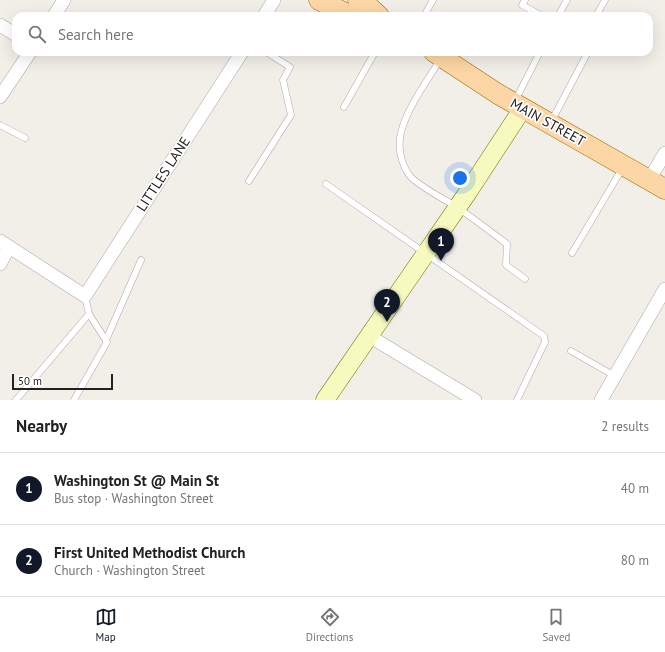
<!DOCTYPE html>
<html lang="en">
<head>
<meta charset="utf-8">
<style>
  :root { --surface:#fff; --page:#f6f6f6; --text:#222; --muted:#767676; --line:#e0e0e0; --accent:#111827 }
  body { margin:0; font-family:"PT Sans",sans-serif; background:var(--page); color:var(--text) }
  .scale { position:absolute; left:12px; bottom:10px; width:101px; box-sizing:border-box; padding-left:4px; border:2px solid #222; border-top:0; font-size:11px; line-height:14px; white-space:nowrap; color:#222; -webkit-text-stroke:3px #fff; paint-order:stroke }
  .you { position:absolute; left:460px; top:178px; width:14px; height:14px; margin:-10px; border:3px solid #fff; border-radius:50%; background:#1a73e8; box-shadow:0 0 0 6px #1a73e833 }
  .badge { display:grid; place-items:center; width:26px; height:26px; border-radius:50%; background:var(--accent); color:#fff; font-size:13px; font-weight:700 }
  .pin { position:absolute; translate:-50% -33px; filter:drop-shadow(0 1px 2px #0008) }
  .pin::after { content:''; position:absolute; top:21px; width:14px; height:12px; background:inherit; clip-path:polygon(0 0,100% 0,50% 100%) }
  .list { margin:0; padding:0; list-style:none }
  h2 { display:flex; justify-content:space-between; align-items:center; height:52px; margin:0; padding:0 16px; font-size:17px }
  h2 small { font-size:13px; font-weight:400; color:var(--muted) }
  .list li { display:grid; grid-template-columns:26px 1fr auto; gap:12px; align-items:center; box-sizing:border-box; height:72px; padding:0 16px; border-top:1px solid var(--line) }
  .list b { display:block; font-size:15px; white-space:nowrap }
  .list p { margin:0; font-size:13px; white-space:nowrap; color:var(--muted) }
  .list em { font-size:13px; font-style:normal; color:var(--muted) }
  .icon { flex:none; width:22px; height:22px; fill:none; stroke:currentColor; stroke-width:2; stroke-linecap:round; stroke-linejoin:round }
  .map { position:relative; flex:none; width:665px; height:400px; overflow:hidden }
  .search { position:absolute; background:var(--surface); box-shadow:0 4px 16px #0002; left:12px; right:12px; top:12px; height:44px; display:flex; align-items:center; gap:10px; box-sizing:border-box; padding:0 14px; border-radius:12px; color:var(--muted); font-size:15px }
  .sheet { height:196px; background:var(--surface) }
  nav { display:flex; justify-content:space-around; align-items:center; box-sizing:border-box; height:56px; border-top:1px solid var(--line); background:var(--surface); font-size:11px; color:var(--muted) }
  nav a { display:grid; justify-items:center; gap:2px }
  nav .on { color:var(--accent) }
  .map>svg:first-child { display:block }
  .lines { fill:none; stroke-linecap:round; stroke-linejoin:round }
  .lane-casing { stroke:#a9a9a9; stroke-width:7 }
  .street-casing { stroke:#a9a9a9; stroke-width:14 }
  .secondary-casing { stroke:#707d05; stroke-width:19 }
  .primary-casing { stroke:#a06b00; stroke-width:21 }
  .lane { stroke:#fff; stroke-width:6 }
  .street { stroke:#fff; stroke-width:13 }
  .secondary { stroke:#f7fabf; stroke-width:18 }
  .primary { stroke:#fcd6a4; stroke-width:20 }
  .labels { text-anchor:middle; dominant-baseline:central; stroke-width:3.5; stroke-linejoin:round; paint-order:stroke }
  .street-label { font-size:14px; fill:#222; stroke:#fff }
</style>
</head>
<body>
<div class="map">
<svg width="665" height="400" viewBox="0 0 665 400">
  <rect width="100%" height="100%" fill="#f2efe9"/>
  <g class="lines">
    <defs>
      <g id="lane">
        <path d="M525 0 522 5 542 16"/>
        <path d="M424 16 433 0"/>
        <path d="M558 16 567 0"/>
        <path d="M596 16 605 0"/>
        <path d="M440 60C427 81 409 105 402 129 397 144 400 163 410 176 417 185 444 199 455 206 473 218 490 231 507 244L506 265 525 279"/>
        <path d="M515 101 540 52"/>
        <path d="M344 107 375 52"/>
        <path d="M551 122 588 52"/>
        <path d="M0 125 25 138"/>
        <path d="M249 181 291 115 283 80 290 67 266 52"/>
        <path d="M326 184 544 336 545 342 517 400"/>
        <path d="M572 253 622 169"/>
        <path d="M106 340 141 260"/>
        <path d="M571 351 615 376"/>
        <path d="M16 400 89 314"/>
        <path d="M74 400 107 342 89 314 85 296"/>
      </g>
      <g id="street">
        <path d="M54 16 64 0"/>
        <path d="M264 16 274 0"/>
        <path d="M0 25 16 35"/>
        <path d="M0 97 30 52"/>
        <path d="M649 180 665 153"/>
        <path d="M0 241 85 296 242 52"/>
        <path d="M0 264 9 247"/>
        <path d="M369 336 475 400"/>
        <path d="M601 400 665 289"/>
      </g>
      <path id="secondary" d="M325 400 468 192 523 108"/>
      <g id="primary">
        <path d="M319 0 351 16"/>
        <path d="M358 0 367 5 379 16"/>
        <path d="M434 52 498 94 665 189"/>
      </g>
    </defs>
    <use href="#lane" class="lane-casing"/>
    <use href="#street" class="street-casing"/>
    <use href="#secondary" class="secondary-casing"/>
    <use href="#primary" class="primary-casing"/>
    <use href="#lane" class="lane"/>
    <use href="#street" class="street"/>
    <use href="#secondary" class="secondary"/>
    <use href="#primary" class="primary"/>
  </g>
  <g class="labels">
    <g class="street-label">
      <text transform="translate(548 122) rotate(29)">MAIN STREET</text>
      <text transform="translate(163 174) rotate(-57)">LITTLES LANE</text>
    </g>
  </g>
</svg>
<div class="scale">50 m</div>
<div class="you"></div>
<div class="pin badge" style="left:441px;top:261px">1</div>
<div class="pin badge" style="left:387px;top:322px">2</div>
<div class="search"><svg class="icon" aria-label="search" viewBox="0 0 24 24"><circle cx="10" cy="10" r="6"/><path d="M15 15l6 6"/></svg>Search here</div>
</div>
<section class="sheet">
<h2>Nearby<small>2 results</small></h2>
<ul class="list">
<li><span class="badge">1</span><div><b>Washington St @ Main St</b><p>Bus stop · Washington Street</p></div><em>40 m</em></li>
<li><span class="badge">2</span><div><b>First United Methodist Church</b><p>Church · Washington Street</p></div><em>80 m</em></li>
</ul>
</section>
<nav>
<a class="on"><svg class="icon" aria-label="map" viewBox="0 0 24 24"><path d="M3 6l6-2 6 2 6-2v14l-6 2-6-2-6 2zM9 4v14M15 6v14"/></svg>Map</a>
<a><svg class="icon" aria-label="directions" viewBox="0 0 24 24"><path d="M12 3l9 9-9 9-9-9zM9 14v-3h6M13 9l2 2-2 2"/></svg>Directions</a>
<a><svg class="icon" aria-label="saved" viewBox="0 0 24 24"><path d="M7 4h10v16l-5-4-5 4z"/></svg>Saved</a>
</nav>
</body>
</html>
